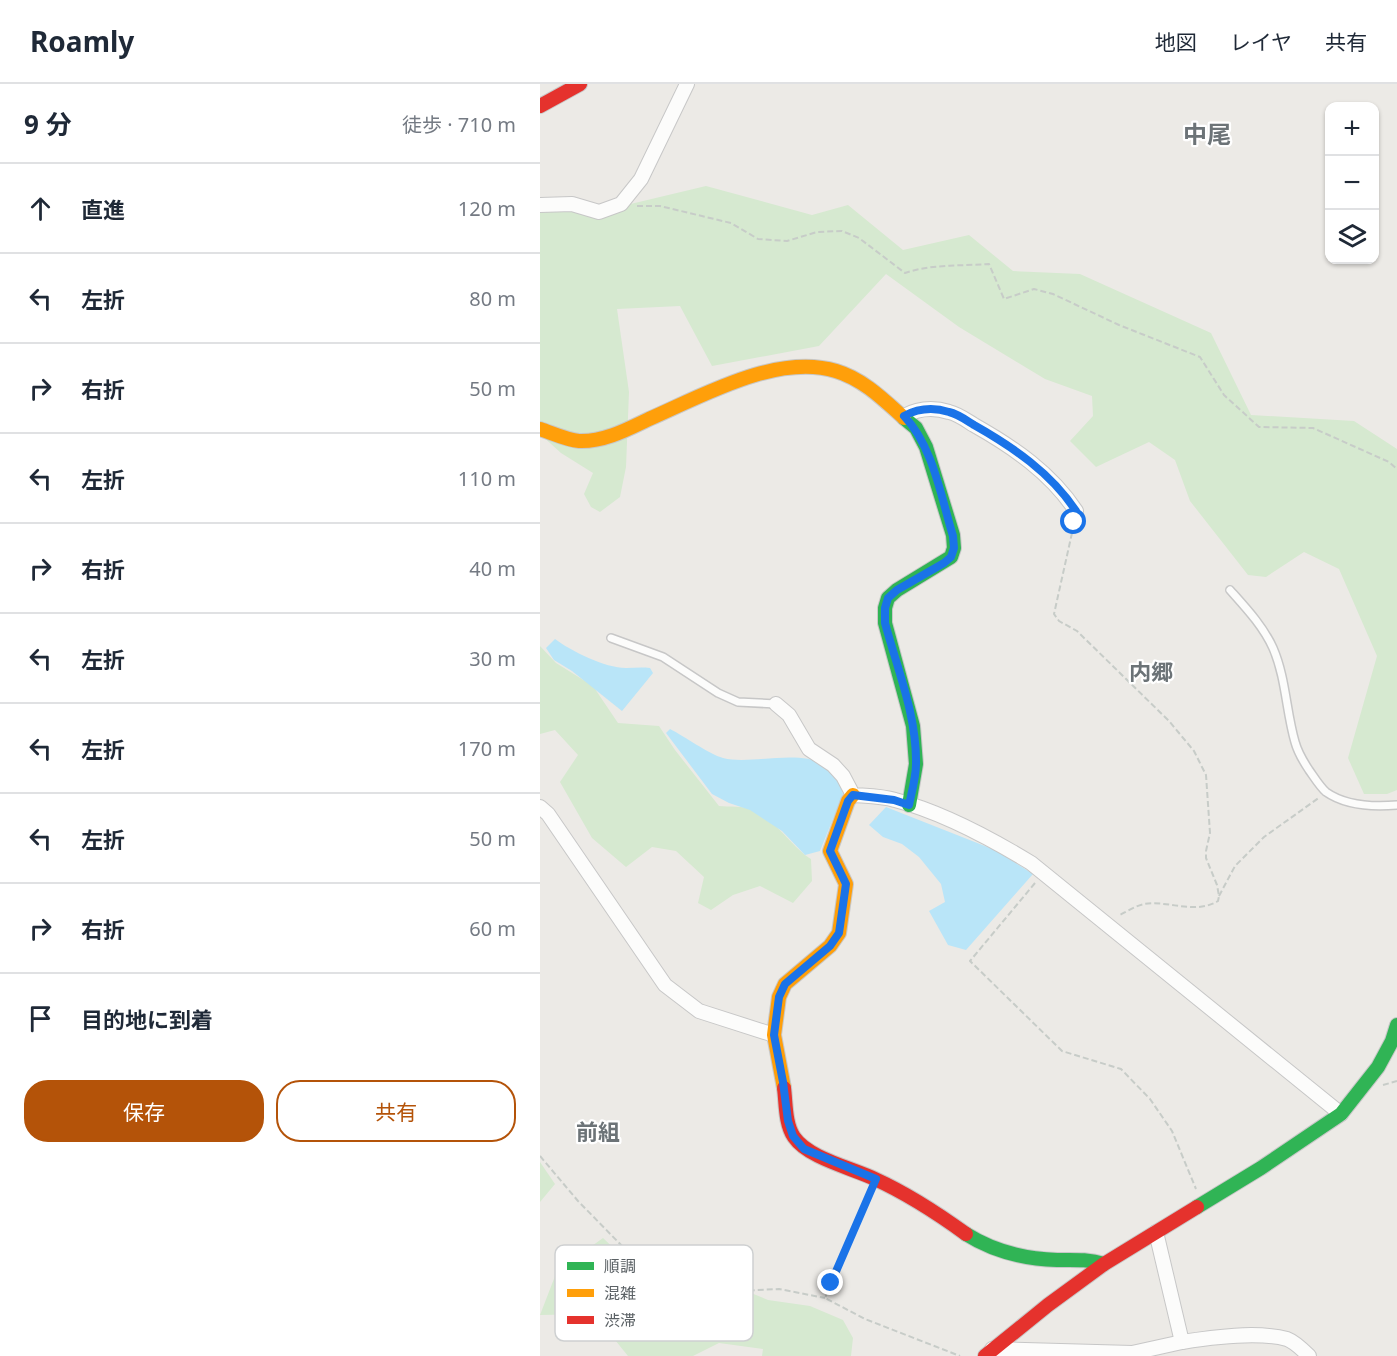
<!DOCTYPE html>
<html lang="ja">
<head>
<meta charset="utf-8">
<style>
  :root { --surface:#fff; --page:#f2f2f3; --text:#1f2937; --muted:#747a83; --line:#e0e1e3; --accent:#b45309 }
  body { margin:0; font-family:"Noto Sans","Noto Sans JP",sans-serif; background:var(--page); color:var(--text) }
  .controls { position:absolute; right:18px; top:18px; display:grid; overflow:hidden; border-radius:12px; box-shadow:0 2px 4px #0004 }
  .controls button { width:54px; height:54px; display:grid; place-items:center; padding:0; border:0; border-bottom:2px solid var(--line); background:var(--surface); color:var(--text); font:30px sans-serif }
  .stop { position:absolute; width:18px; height:18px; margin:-14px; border:4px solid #1a73e8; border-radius:50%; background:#fff }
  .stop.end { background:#1a73e8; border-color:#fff; box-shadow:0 2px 6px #0008 }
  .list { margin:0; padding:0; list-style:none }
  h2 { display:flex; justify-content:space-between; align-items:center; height:78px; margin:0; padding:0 24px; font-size:26px }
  h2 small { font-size:20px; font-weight:400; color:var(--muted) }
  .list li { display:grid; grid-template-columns:39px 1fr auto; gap:18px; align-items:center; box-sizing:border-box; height:90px; padding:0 24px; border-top:2px solid var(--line) }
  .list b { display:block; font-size:22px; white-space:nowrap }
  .list em { font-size:20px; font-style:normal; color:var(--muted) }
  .actions { display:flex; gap:12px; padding:18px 24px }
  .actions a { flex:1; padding:14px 0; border:2px solid var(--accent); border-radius:24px; text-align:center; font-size:21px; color:var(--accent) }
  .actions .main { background:var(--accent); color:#fff }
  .icon { flex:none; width:33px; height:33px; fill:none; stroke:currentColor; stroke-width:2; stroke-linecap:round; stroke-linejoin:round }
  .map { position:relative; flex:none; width:857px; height:1272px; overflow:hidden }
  header { display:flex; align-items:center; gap:36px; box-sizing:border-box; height:84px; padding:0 30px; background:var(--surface); border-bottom:2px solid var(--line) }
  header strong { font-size:28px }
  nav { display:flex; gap:33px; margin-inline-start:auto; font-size:21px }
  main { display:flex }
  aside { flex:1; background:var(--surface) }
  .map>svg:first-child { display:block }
  .green { fill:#d6e9d0 }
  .water { fill:#b9e5f8 }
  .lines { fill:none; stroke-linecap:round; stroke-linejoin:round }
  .lane-casing { stroke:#c7c7c7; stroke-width:10 }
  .street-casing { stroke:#c7c7c7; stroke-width:16 }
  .fast-casing { stroke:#c8c8c8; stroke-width:16 }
  .slow-casing { stroke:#c8c8c8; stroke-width:16 }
  .jam-casing { stroke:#c8c8c8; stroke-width:16 }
  .path { stroke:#c7ccc8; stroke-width:2; stroke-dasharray:6 3; stroke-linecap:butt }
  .lane { stroke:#fcfcfb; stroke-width:7 }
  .street { stroke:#fcfcfb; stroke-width:14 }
  .fast { stroke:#30b455; stroke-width:14 }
  .slow { stroke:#ff9f0a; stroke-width:14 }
  .jam { stroke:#e5322d; stroke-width:14 }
  .route { stroke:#1a73e8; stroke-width:8 }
  .labels { text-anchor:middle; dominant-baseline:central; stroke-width:4.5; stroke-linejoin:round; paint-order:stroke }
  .neighbourhood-label { font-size:22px; font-weight:bold; fill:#6c7377; stroke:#fff }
  .quarter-label { font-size:24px; font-weight:bold; fill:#6c7377; stroke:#fff }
  .key { fill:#fff; stroke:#ced0d1; stroke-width:1.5 }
  .key-label { font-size:16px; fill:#5b6165 }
</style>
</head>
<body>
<header>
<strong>Roamly</strong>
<nav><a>地図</a><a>レイヤ</a><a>共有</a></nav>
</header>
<main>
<aside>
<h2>9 分<small>徒歩 · 710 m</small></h2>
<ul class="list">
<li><svg class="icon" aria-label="ahead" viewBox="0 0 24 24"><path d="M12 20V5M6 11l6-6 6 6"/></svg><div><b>直進</b></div><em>120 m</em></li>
<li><svg class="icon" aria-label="left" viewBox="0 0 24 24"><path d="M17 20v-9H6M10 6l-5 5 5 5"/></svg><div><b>左折</b></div><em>80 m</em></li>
<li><svg class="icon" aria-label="right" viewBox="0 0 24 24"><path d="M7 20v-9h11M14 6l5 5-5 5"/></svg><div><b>右折</b></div><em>50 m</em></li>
<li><svg class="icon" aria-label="left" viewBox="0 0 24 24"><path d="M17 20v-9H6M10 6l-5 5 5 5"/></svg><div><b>左折</b></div><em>110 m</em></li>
<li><svg class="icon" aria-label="right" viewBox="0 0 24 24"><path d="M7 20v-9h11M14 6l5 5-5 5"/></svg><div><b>右折</b></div><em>40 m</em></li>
<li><svg class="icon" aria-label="left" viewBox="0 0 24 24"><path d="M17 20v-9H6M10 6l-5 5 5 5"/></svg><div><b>左折</b></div><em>30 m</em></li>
<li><svg class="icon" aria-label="left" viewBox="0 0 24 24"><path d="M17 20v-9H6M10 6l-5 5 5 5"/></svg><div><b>左折</b></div><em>170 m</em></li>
<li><svg class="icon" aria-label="left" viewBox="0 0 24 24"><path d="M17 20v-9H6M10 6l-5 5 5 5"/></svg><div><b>左折</b></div><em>50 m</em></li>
<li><svg class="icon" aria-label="right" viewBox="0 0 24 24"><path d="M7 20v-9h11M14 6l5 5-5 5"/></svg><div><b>右折</b></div><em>60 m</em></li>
<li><svg class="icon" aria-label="arrive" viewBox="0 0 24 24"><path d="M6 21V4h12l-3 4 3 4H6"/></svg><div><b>目的地に到着</b></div></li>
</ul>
<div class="actions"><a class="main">保存</a><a>共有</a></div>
</aside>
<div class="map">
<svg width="857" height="1272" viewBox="0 0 857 1272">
  <rect width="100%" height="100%" fill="#eceae6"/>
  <g class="green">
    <path d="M166 102 272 131 308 121 363 166 429 151 473 187 540 190 671 249 711 331 814 337 857 365V706L847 710H824L808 674 837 572 799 485 764 468 726 493 708 491 650 417 635 376 609 358 556 383 530 357 553 332 552 312 505 295 419 243 346 190 279 262 172 282 140 222 77 225 89 308 86 383 80 413 60 428 51 423 44 410 53 389 21 369 0 350V127L78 123Z"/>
    <path d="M0 562 16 579 53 602 78 639 119 642 135 666 179 722C190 723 202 722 213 725 229 729 254 765 271 775L272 797 253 819 220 802 193 811 171 826 158 819 164 793 136 767 112 763 86 783 52 754 20 698 38 671 15 646 0 650Z"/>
    <path d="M0 1078 15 1100 0 1118Z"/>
    <path d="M63 1154 106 1195 130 1176 228 1216 270 1222 303 1236 313 1254 311 1272H222L223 1265 179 1259 153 1272H88L54 1230 0 1231 17 1187Z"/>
  </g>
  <g class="water">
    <path d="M15 555C31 567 65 584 86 584 94 584 101 583 110 584L113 589 82 627 32 587 14 576 6 564Z"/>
    <path d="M130 645C144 652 169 670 183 674 215 682 271 660 294 689 298 695 301 703 303 710L280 767 265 771 242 747 210 726 189 719 172 710 126 649Z"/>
    <path d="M346 723 455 766 493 790 426 866 408 861 389 827 405 818 401 800 379 773 362 760 343 753 329 741Z"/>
  </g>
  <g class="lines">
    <defs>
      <g id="lane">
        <path d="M690 506C706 524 723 542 733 564 746 594 746 627 755 658 758 669 763 677 769 686 774 693 780 703 786 708 806 722 834 723 857 721"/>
        <path d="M71 554 123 573 178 609 198 618 236 620"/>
      </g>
      <g id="street">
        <path d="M0 121 32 120 59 128 81 120 101 95 147 0"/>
        <path d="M364 332C379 324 393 323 409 328 418 330 426 336 434 341 473 363 511 389 536 427"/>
        <path d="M236 620 249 631 269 665 293 681 303 692 313 711C326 712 342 712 355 716 402 728 450 754 491 779L801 1030"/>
        <path d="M0 723 8 730 125 901 159 927 234 951"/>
        <path d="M616 1148 642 1258C673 1253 717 1247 747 1255 755 1258 763 1266 769 1272"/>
        <path d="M452 1265 592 1269 642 1258"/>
      </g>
      <g id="fast">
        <path d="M364 334 376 344 386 363 413 451 414 464 411 473 357 506 348 514 345 524V539L373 642 376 680 369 721"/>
        <path d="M657 1123 721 1084 801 1030 838 983 852 957 857 941"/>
        <path d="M426 1150C453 1167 484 1175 517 1176 534 1176 548 1175 564 1180"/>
      </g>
      <g id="slow">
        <path d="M0 345C12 349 27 356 39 357 64 358 88 345 109 335 162 312 237 269 296 287 323 295 344 316 364 334"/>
        <path d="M244 1004 234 951 239 913 245 900 290 862 299 849 306 800 290 767 308 717 313 711"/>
      </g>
      <g id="jam">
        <path d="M0 22 40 0"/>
        <path d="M244 1004C246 1019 245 1040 254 1053 268 1074 312 1084 335 1095 368 1110 397 1129 426 1150"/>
        <path d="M445 1272 508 1221 564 1180 657 1123"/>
      </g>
    </defs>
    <use href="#lane" class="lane-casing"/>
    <use href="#street" class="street-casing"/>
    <use href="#fast" class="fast-casing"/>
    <use href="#slow" class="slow-casing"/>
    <use href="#jam" class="jam-casing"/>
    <g class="path">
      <path d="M97 122H120L191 139 218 155 247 157 277 148 302 147 319 154 365 189C391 180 422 182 449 180L464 215 494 205 513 210 579 241 660 273 684 311 719 343 773 344 849 378 857 385"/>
      <path d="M534 440 514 530 519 537 537 547 629 637 654 667 666 691 670 749 666 767V774L677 801 679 812 678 817C655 831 628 816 604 820 595 822 586 828 578 832"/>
      <path d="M495 799 430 877 522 967 581 985 610 1015 632 1047 656 1105"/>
      <path d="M679 812 695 782 724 753 780 713"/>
      <path d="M843 1001 857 997"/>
      <path d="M0 1072 38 1117 85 1165 145 1203 196 1207 239 1205 285 1214"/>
      <path d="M330 1108 285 1214 325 1235 420 1272"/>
    </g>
    <use href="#lane" class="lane"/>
    <use href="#street" class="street"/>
    <use href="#fast" class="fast"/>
    <use href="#slow" class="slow"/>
    <use href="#jam" class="jam"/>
  </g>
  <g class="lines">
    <path class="route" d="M291 1199 336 1095 264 1065 253 1052 248 1037 243 998 234 951 239 913 245 900 290 862 299 849 306 800 290 767 308 717 313 711 354 716 369 721C372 707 376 693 376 680 377 632 357 584 345 539V524L348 514 357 506 404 479 411 473 414 464 413 452C401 413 393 362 364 332 379 324 393 323 409 328 418 330 426 336 434 341 473 363 511 389 536 427L534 438"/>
  </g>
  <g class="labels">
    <g class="neighbourhood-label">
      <text x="611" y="587">内郷</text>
      <text x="58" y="1047">前組</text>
    </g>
    <g class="quarter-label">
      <text x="667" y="49">中尾</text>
    </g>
  </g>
  <rect x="15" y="1161" width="198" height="96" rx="9" class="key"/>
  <rect x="27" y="1178" width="27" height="8" fill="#30b455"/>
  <rect x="27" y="1205" width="27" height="8" fill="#ff9f0a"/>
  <rect x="27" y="1232" width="27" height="8" fill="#e5322d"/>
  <g class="key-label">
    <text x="64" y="1188">順調</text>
    <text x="64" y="1215">混雑</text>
    <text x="64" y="1242">渋滞</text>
  </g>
</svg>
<div class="controls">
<button>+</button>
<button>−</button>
<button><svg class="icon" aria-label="layers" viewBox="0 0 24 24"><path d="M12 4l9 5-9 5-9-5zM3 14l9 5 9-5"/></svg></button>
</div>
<div class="stop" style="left:534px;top:438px"></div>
<div class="stop end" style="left:291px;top:1199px"></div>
</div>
</main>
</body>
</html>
